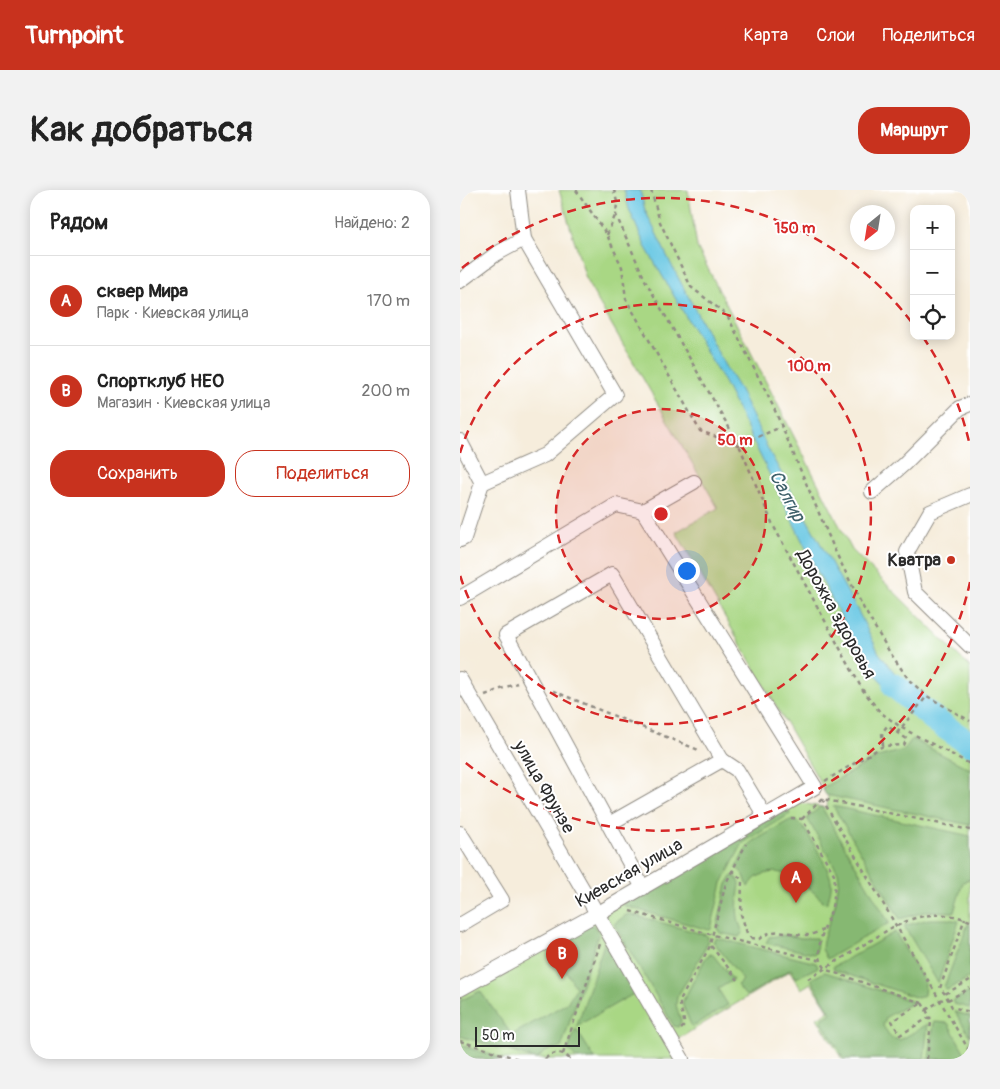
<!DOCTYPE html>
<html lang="ru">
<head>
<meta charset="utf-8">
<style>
  :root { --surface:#fff; --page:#f2f2f2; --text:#222; --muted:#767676; --line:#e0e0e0; --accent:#c8321e }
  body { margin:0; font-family:Pangolin,sans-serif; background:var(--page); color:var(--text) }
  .controls { position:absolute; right:15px; top:15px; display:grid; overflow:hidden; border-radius:10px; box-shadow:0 2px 12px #0003 }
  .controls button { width:45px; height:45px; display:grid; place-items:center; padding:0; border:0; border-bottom:1px solid var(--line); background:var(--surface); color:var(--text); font:25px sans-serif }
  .compass { position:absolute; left:390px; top:15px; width:45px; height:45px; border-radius:50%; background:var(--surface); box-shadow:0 2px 12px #0003; rotate:210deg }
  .scale { position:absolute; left:15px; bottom:12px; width:105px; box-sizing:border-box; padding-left:5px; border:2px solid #2b2b2b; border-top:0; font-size:14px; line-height:18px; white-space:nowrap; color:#2b2b2b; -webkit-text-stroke:4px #fff; paint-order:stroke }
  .you { position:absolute; left:226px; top:380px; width:18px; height:18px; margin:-12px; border:4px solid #fff; border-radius:50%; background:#1a73e8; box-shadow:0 0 0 8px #1a73e833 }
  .badge { display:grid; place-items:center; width:32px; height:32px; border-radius:50%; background:var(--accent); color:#fff; font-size:16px; font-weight:700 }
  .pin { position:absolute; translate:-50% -41px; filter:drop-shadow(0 1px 2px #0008) }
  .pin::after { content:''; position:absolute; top:26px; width:18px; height:15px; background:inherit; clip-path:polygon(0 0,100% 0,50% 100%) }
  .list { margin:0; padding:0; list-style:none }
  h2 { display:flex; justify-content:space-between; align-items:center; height:65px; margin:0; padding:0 20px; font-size:21px }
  h2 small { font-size:16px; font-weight:400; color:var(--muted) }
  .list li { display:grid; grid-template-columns:32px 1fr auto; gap:15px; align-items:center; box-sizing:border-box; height:90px; padding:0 20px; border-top:1px solid var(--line) }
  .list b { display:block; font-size:19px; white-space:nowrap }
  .list p { margin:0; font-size:16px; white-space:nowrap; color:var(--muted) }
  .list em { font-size:16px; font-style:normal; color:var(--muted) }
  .actions { display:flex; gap:10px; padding:15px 20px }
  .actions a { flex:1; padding:11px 0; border:1px solid var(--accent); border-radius:20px; text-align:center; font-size:18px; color:var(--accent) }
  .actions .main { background:var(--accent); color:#fff }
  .icon { flex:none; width:28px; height:28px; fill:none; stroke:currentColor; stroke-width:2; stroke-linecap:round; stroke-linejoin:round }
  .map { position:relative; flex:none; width:510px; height:869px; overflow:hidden; border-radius:20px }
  header { display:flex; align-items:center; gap:30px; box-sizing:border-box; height:70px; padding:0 25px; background:var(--accent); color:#fff }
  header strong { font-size:24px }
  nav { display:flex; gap:28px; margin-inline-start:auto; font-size:18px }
  .intro { display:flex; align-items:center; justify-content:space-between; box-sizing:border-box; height:120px; padding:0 30px }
  h1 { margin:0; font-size:35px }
  .button { padding:12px 22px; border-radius:20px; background:var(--accent); color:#fff; font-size:18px; font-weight:700 }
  main { display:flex; gap:30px; padding:0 30px }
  aside { flex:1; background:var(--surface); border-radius:20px; box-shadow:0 2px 12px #0003 }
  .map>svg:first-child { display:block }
  .green { fill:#a9d784; stroke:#6a8158 }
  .forest { fill:#86b872; stroke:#58724e }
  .water { fill:#65c6e3; stroke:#487887 }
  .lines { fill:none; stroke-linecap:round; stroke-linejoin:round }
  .river { stroke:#65c6e3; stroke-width:25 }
  .minor-casing { stroke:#908c84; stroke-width:16 }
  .path { stroke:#908c84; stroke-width:2.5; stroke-dasharray:4 4; stroke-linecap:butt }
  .minor { stroke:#fff; stroke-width:14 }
  .ring { fill:none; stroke:#d62828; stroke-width:2.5; stroke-dasharray:9 6 }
  .poi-dot { fill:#c8321e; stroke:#fff; stroke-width:2 }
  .labels { text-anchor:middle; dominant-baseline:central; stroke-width:4; stroke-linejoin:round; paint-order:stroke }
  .poi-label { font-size:18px; font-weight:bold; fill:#2b2b2b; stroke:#fff; text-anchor:end }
  .street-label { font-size:18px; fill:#2b2b2b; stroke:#fff }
  .water-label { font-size:19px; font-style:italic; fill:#3f616b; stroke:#fff }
  .centre { fill:#d62828; stroke:#fff; stroke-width:2.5 }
  .ring-label { font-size:15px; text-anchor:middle; font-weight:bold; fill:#d62828; stroke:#fff; stroke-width:4; stroke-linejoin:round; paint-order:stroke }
</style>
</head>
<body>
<header>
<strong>Turnpoint</strong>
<nav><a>Карта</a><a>Слои</a><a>Поделиться</a></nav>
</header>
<div class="intro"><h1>Как добраться</h1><a class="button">Маршрут</a></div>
<main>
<aside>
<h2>Рядом<small>Найдено: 2</small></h2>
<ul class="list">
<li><span class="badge">A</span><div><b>сквер Мира</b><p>Парк · Киевская улица</p></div><em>170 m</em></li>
<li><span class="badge">B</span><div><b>Спортклуб НЕО</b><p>Магазин · Киевская улица</p></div><em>200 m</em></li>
</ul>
<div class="actions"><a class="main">Сохранить</a><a>Поделиться</a></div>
</aside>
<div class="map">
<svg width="510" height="869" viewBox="0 0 510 869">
  <rect width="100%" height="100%" fill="#fff"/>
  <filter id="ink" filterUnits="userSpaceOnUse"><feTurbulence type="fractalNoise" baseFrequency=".02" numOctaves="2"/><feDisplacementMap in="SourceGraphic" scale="10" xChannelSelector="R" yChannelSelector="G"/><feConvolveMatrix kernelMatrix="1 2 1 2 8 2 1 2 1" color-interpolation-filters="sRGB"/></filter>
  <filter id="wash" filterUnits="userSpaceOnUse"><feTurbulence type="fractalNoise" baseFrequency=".0096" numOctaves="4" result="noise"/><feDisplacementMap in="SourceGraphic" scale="20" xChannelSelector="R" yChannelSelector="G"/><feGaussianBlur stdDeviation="1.12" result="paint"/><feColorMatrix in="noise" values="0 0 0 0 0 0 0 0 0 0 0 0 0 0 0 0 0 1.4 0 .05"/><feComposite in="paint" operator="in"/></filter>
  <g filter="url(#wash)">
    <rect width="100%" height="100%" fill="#f6eddc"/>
    <path class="green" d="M99 0H228L237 57 392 360 510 477V869H382L357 828 369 821 351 793 341 799 330 781 208 855 216 869H0V807L337 612 367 618 368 606 216 342 258 318 127 92Z"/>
    <g class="forest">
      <path d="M452 549 510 579V635L366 605 362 598 418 567 444 560Z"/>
      <path d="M361 616 429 733 367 769 362 759 363 750 375 715 379 690 378 682 347 628Z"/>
      <path d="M373 616 510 646V689L503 692 494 722 468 721 440 729Z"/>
      <path d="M327 619 330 624 283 653 262 693 251 739 249 740 165 716 163 713Z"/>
      <path d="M328 631C331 631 334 630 336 631 344 633 371 682 371 691 372 699 369 707 366 714 348 697 326 673 299 686 294 688 291 694 288 697L284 685 276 677 288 656 294 651Z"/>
      <path d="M272 686H275L280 693C278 710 274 726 283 742L279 747 260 743 257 738 267 694Z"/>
      <path d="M170 724 246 745 248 747 246 757 217 807 216 815 221 831 218 837 214 836 154 734 166 725Z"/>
      <path d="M469 729H487L499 731 478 793 444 736Z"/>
      <path d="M129 734 134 736 139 743 101 858C91 858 84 861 78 869H75L0 846V811L20 801 52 845 107 813 116 798 91 756Z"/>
      <path d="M508 734 510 735V787L487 800 484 797Z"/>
      <path d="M435 742 465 793 464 805 458 808 374 780 373 777Z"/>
      <path d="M326 745 341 748H356L357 750 356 763 354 764 306 753 309 747Z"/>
      <path d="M257 748 356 773 358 777 336 788 331 779 286 806 277 795 283 790 253 751Z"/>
      <path d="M145 751 175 803 117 836Z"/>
      <path d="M250 764 253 765 273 790 258 799 268 815 232 837 223 816V811L246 767Z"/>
      <path d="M365 782 454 812 426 827 423 836 431 848 440 850 468 834 464 869H384L361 830 371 823 351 789Z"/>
      <path d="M510 802V818L494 814 492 811Z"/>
      <path d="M495 822 510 826V846Z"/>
      <path d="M474 832 488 833 508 869H469Z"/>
      <path d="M116 839 135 869H117L108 860Z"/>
      <path d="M0 855 44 869H0Z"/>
    </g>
    <path class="water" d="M164 0H180L185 20 211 74 265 176 280 200 309 261 399 423 419 463 438 487 464 511 456 524 419 489 399 460 360 387 265 194 185 56 169 19Z"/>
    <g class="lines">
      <path class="river" d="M435 496 475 530 510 554"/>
    </g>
  </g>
  <g filter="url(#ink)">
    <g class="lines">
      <defs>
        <g id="minor">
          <path d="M0 91 36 64 64 49"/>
          <path d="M0 251 22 293 85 265 155 205 64 49 58 0"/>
          <path d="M412 302 444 274 500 218 510 214"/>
          <path d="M510 305 470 322 447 362 455 402 510 456"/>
          <path d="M0 350 4 348 22 293"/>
          <path d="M0 408 156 315 183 321 234 292"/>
          <path d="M0 489 222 869"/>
          <path d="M262 570 277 580 305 626"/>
          <path d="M149 634 262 570 152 384 46 445 183 698"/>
          <path d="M0 643 42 710 0 735"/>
          <path d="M0 799 144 720 355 597 183 321"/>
        </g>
      </defs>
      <use href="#minor" class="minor-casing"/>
      <g class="path">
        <path d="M116 0 147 45 162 77 166 109 240 241 279 255 321 237"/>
        <path d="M154 0 157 12 156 25 185 90 279 255 313 335 402 499 420 522 442 538 510 574"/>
        <path d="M191 0 200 32 231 97 267 125 313 216 376 363 404 419 429 461 449 490 467 506 510 531"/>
        <path d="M147 45 155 26"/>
        <path d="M93 501 241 561"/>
        <path d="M25 505 57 493"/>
        <path d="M437 543 467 506"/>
        <path d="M365 591 423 556 444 555 447 549 427 536 422 543 423 556"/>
        <path d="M362 609 510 862"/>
        <path d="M331 628 342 629 374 684C376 696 374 712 370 724 364 741 351 763 367 780L462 813"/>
        <path d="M342 629 362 609 510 640"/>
        <path d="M272 680 282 690 281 724 287 743 291 748"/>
        <path d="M170 721 253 745 362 771"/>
        <path d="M437 736C459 723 486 721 510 731"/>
        <path d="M291 748 299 749C318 734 329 746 347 745 352 745 358 742 363 740"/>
        <path d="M251 756 278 790"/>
        <path d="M348 789 436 735"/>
        <path d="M510 790 485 804 492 817 510 822"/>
        <path d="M485 804 480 798 505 728"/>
        <path d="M488 810 510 798"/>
        <path d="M462 813 470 827 440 845 432 831Z"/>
        <path d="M466 820 486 807"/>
        <path d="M221 839 224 836C225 827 219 819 220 810L249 758 266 693 286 654"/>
        <path d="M0 851 58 869"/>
        <path d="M103 864 140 754"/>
        <path d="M85 869C93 861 102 861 110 869"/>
        <path d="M467 869 471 832 470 827"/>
      </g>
      <use href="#minor" class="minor"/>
    </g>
  </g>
  <circle cx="201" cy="324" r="105" fill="#d62828" fill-opacity=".12"/>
  <g class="ring">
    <circle cx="201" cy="324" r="105"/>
    <path d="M0 263A210 210 0 1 1 0 385"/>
    <path d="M510 392A316 316 0 0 1 2 570M2 78A316 316 0 0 1 453 134M463 147A316 316 0 0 1 510 256"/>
  </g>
  <circle class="poi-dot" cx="491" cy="370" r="5"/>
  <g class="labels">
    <g class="poi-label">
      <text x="481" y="370">Кватра</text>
    </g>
    <g class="street-label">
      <text transform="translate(376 424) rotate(61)">Дорожка здоровья</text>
      <text transform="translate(84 597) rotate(60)">улица Фрунзе</text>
      <text transform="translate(169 683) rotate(-30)">Киевская улица</text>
    </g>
    <g class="water-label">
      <text transform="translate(327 306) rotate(62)">Салгир</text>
    </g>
  </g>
  <circle cx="201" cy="324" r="8" class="centre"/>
  <g class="ring-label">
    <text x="335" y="43">150 m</text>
    <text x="349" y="181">100 m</text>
    <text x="275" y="255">50 m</text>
  </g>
</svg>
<div class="controls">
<button>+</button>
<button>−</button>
<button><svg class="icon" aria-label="locate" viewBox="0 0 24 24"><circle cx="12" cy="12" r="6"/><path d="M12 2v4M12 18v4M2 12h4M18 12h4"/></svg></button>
</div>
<svg class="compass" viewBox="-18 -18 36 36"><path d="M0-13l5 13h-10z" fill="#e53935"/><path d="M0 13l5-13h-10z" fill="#767676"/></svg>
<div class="scale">50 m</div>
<div class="you"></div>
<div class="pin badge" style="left:336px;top:713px">A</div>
<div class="pin badge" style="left:102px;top:789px">B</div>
</div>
</main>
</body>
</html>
